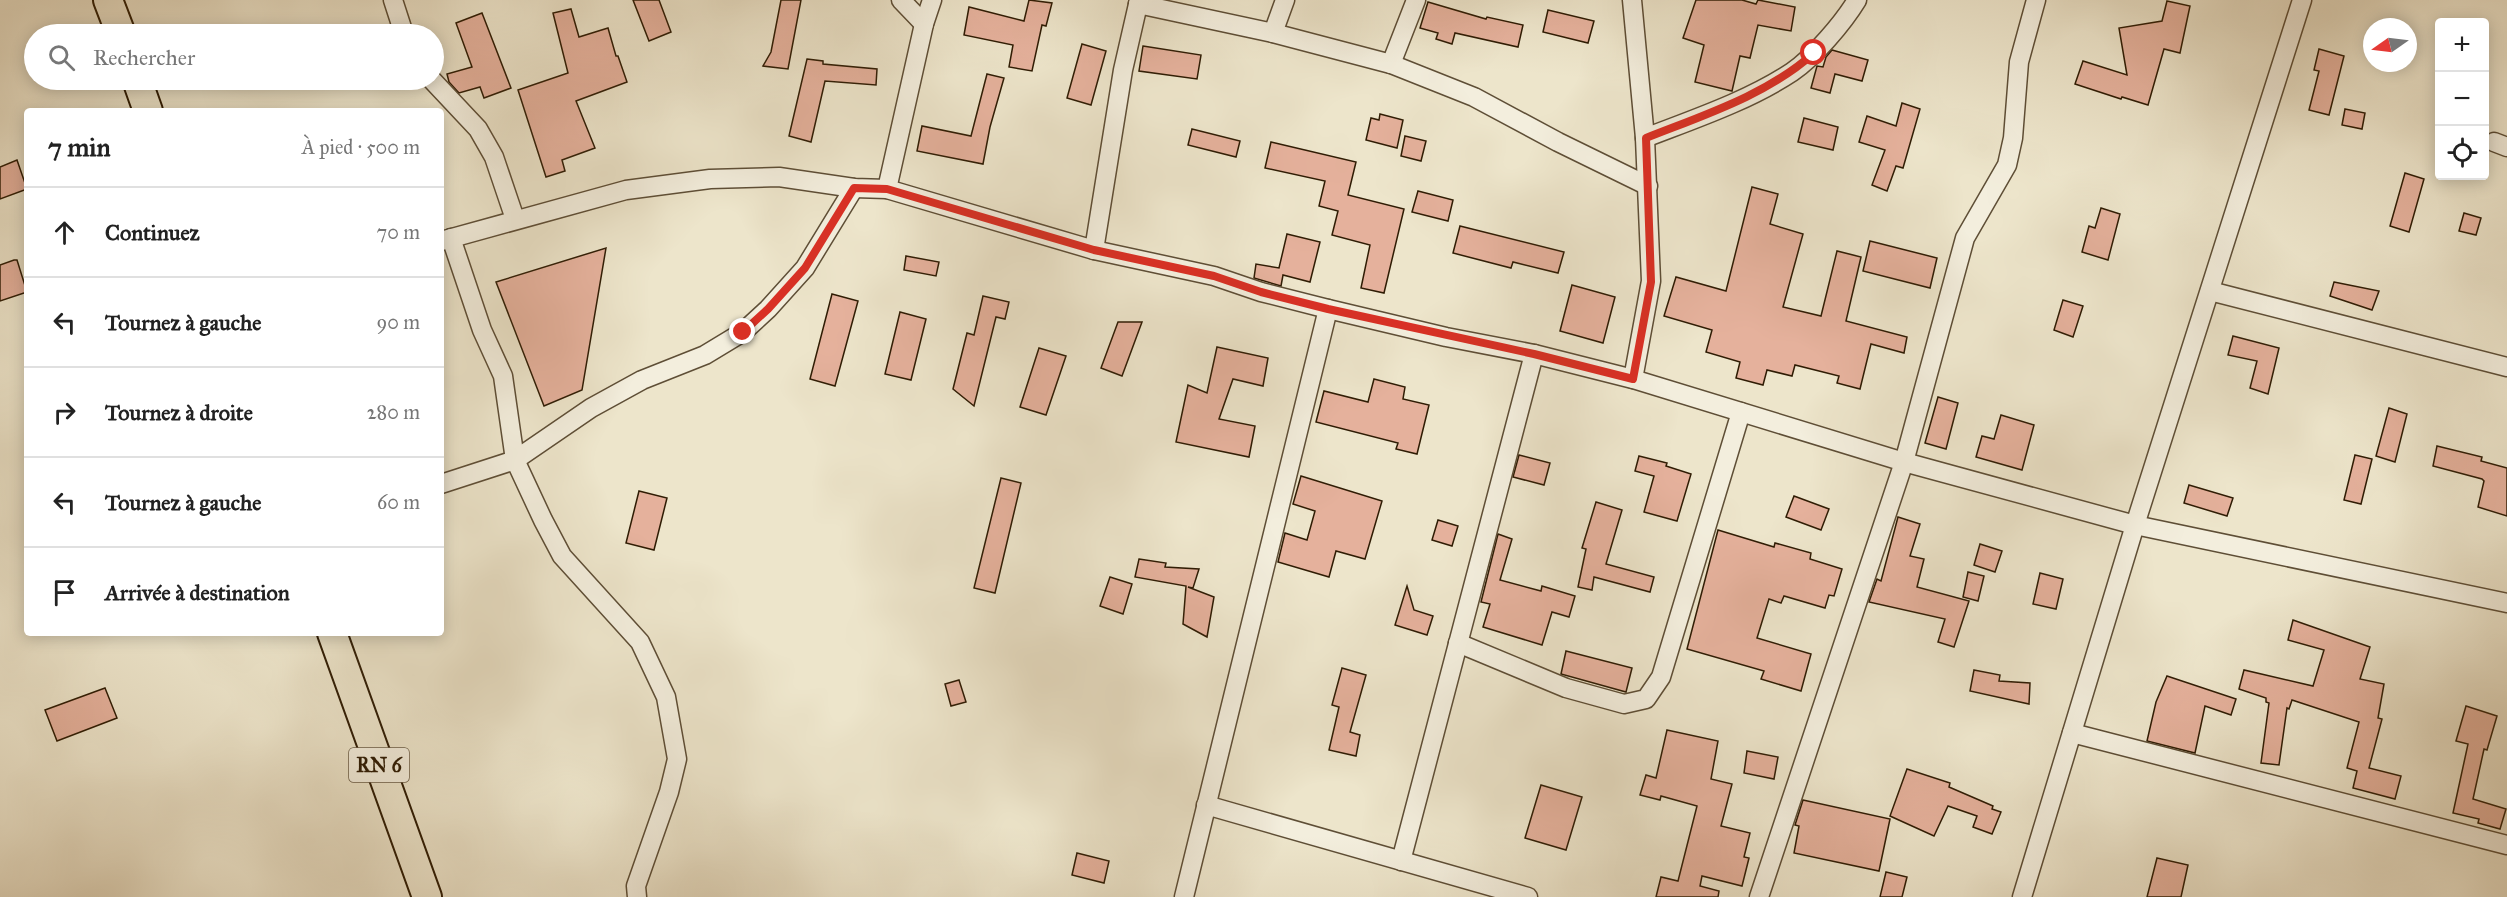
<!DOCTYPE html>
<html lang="fr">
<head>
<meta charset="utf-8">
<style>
  :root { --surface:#fff; --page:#f2f2f2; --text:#222; --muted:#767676; --line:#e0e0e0 }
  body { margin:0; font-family:"IM FELL Great Primer",serif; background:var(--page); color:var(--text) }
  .controls { position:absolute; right:18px; top:18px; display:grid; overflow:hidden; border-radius:6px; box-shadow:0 3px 15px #0003 }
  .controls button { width:54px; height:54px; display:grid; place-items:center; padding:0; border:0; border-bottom:2px solid var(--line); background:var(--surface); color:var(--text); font:30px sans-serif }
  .compass { position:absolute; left:2363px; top:18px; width:54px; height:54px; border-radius:50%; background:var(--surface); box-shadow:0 3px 15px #0003; rotate:256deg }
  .stop { position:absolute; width:18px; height:18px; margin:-14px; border:4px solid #d93025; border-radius:50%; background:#fff }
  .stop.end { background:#d93025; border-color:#fff; box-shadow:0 2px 6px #0008 }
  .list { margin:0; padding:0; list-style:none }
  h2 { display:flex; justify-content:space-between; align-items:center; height:78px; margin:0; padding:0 24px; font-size:26px }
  h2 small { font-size:20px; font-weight:400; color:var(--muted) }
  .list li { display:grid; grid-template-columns:39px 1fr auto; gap:18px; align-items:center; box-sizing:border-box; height:90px; padding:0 24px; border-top:2px solid var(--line) }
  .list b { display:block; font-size:22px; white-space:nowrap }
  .list em { font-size:20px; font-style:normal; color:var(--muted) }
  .icon { flex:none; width:33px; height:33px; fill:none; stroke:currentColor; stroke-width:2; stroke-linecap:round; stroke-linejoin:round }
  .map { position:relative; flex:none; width:2507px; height:897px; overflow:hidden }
  .search { position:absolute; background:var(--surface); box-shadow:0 3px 15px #0003; left:24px; top:24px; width:420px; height:66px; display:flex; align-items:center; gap:15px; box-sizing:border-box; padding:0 21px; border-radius:33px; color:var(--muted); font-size:22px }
  .panel { position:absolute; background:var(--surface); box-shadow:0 3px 15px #0003; left:24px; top:108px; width:420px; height:528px; border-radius:6px }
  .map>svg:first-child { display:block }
  .building { fill:#e5b19c; stroke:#2f1c04; stroke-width:1.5 }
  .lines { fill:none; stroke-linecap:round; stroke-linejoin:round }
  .minor-casing { stroke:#5e4e36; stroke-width:21 }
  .primary-casing { stroke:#2f1c04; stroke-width:32 }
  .minor { stroke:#f3eedd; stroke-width:18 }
  .primary { stroke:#ede5cb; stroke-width:28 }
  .route { stroke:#d93025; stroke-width:8 }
  .labels { text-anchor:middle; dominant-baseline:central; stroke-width:6; stroke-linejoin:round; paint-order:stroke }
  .shield { fill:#f3eedd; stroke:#6a5b45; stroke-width:1.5 }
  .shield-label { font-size:20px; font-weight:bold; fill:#2f1c04 }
</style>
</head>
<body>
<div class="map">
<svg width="2507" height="897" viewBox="0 0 2507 897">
  <rect width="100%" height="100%" fill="#ede5cb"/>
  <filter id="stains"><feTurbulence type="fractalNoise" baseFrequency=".00333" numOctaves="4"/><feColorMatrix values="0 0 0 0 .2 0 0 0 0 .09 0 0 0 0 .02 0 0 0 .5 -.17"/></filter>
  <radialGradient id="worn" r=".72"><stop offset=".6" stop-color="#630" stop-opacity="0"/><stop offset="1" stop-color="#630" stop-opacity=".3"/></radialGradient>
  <g class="building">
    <path d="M633 0H659L671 32 649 41Z"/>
    <path d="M781 0H801L788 69 763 66 771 52Z"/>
    <path d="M1029 0 1052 3 1046 26 1042 25 1032 71 1009 67 1013 45 964 35 969 7 1024 21Z"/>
    <path d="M1696 0H1742L1756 4 1758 0 1795 7 1791 31 1758 25 1750 58 1740 56 1732 91 1695 82 1704 45 1683 38Z"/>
    <path d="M2167 1 2190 6 2180 53 2164 49 2148 105 2122 97 2121 99 2075 84 2083 61 2127 75 2119 28 2162 21Z"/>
    <path d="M1428 2 1486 19 1487 17 1523 25 1518 47 1455 33 1452 44 1436 39 1438 33 1420 28Z"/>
    <path d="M571 9 579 37 608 28 616 56H618L627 82 576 101 595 148 562 160 565 171 546 177 518 90 568 73 553 13Z"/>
    <path d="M1548 10 1594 21 1588 43 1543 32Z"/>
    <path d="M482 13 511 88 484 98 480 87 459 93 449 82 447 74 472 67 456 23Z"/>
    <path d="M1082 44 1106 51 1091 105 1067 98Z"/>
    <path d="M1143 46 1201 55 1197 79 1139 71Z"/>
    <path d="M2319 49 2344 56 2329 115 2309 110 2319 71 2314 70Z"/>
    <path d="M1832 50 1868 60 1862 81 1835 74 1830 93 1811 88 1817 66 1823 67 1826 57Z"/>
    <path d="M807 59 823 61V64L877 69 876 85 825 81 811 142 789 136Z"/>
    <path d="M987 74 1004 78 990 127 983 164 917 151 922 126 971 136Z"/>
    <path d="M1902 103 1920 109 1903 168 1896 166 1887 191 1872 185 1885 150 1859 142 1867 116 1896 126Z"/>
    <path d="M2345 109 2365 113 2362 129 2342 125Z"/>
    <path d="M1380 114 1403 120 1397 148 1366 140 1371 118 1379 120Z"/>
    <path d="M1804 118 1838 127 1833 150 1798 142Z"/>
    <path d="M1192 129 1240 141 1236 157 1188 145Z"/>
    <path d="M1405 136 1426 141 1421 161 1401 156Z"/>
    <path d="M1271 142 1356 162 1348 195 1404 209 1384 293 1361 288 1370 245 1332 235 1338 211 1319 206 1325 181 1265 168Z"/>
    <path d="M17 160 27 189 0 199V167Z"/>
    <path d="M2405 173 2424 179 2409 232 2390 226Z"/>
    <path d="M1752 187 1778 194 1770 224 1803 234 1783 307 1821 316 1837 251 1861 257 1846 321 1907 337 1904 353 1871 344 1860 389 1837 383 1839 376 1795 365 1792 376 1767 370 1763 385 1736 378 1740 362 1706 352 1712 330 1664 316 1676 277 1726 291Z"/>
    <path d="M1418 191 1453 200 1448 221 1412 212Z"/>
    <path d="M2101 208 2120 214 2108 260 2082 252 2089 226 2095 228Z"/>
    <path d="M2464 213 2481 218 2476 235 2459 231Z"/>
    <path d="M1460 226 1564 252 1558 273 1513 262 1511 268 1453 253Z"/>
    <path d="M1287 234 1320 242 1310 282 1283 275 1281 286 1254 278 1256 264 1279 268Z"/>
    <path d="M1870 241 1937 258 1930 288 1863 271Z"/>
    <path d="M606 248 582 390 544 406 496 282Z"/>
    <path d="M906 256 939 262 936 276 904 270Z"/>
    <path d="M14 260H17L27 292 0 301V265Z"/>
    <path d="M2334 282 2379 291 2372 310 2330 296Z"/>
    <path d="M1572 285 1615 297 1603 343 1560 331Z"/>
    <path d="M832 294 858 301 835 386 810 379Z"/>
    <path d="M983 296 1009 302 1005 319 996 317 974 406 953 389 967 333 974 335Z"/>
    <path d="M2063 300 2083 306 2073 337 2054 330Z"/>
    <path d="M900 312 926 319 911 380 885 374Z"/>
    <path d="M1118 322H1142L1122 376 1101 368Z"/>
    <path d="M2233 336 2279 348 2268 394 2250 388 2257 361 2228 355Z"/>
    <path d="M1217 347 1268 358 1263 386 1233 379 1219 419 1255 426 1249 457 1176 442 1188 385 1207 393Z"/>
    <path d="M1039 348 1066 356 1046 415 1020 407Z"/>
    <path d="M1374 379 1405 387 1403 399 1429 405 1417 454 1396 449 1398 443 1316 422 1324 391 1368 402Z"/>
    <path d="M1938 397 1958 403 1946 449 1925 443Z"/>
    <path d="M2389 408 2407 414 2395 462 2376 456Z"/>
    <path d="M2001 415 2034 425 2022 470 1976 457 1982 436 1994 439Z"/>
    <path d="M2437 446 2482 457 2481 461 2507 468V516L2478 507 2484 481 2482 479 2433 466Z"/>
    <path d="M1519 455 1550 463 1544 485 1513 477Z"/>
    <path d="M2355 455 2372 459 2361 504 2344 500Z"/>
    <path d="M1639 456 1667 463 1666 466 1691 474 1677 521 1644 512 1654 476 1635 471Z"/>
    <path d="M1301 476 1382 501 1365 559 1336 551 1329 577 1278 562 1285 533 1307 540 1315 511 1293 504Z"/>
    <path d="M1001 478 1021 483 995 593 974 588Z"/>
    <path d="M2189 485 2233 498 2227 516 2184 503Z"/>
    <path d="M639 491 667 498 654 550 626 543Z"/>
    <path d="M1794 496 1829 509 1821 530 1786 517Z"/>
    <path d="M1596 502 1622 510 1606 564 1654 577 1650 592 1594 577 1592 590 1578 587 1586 549 1582 548Z"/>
    <path d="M1898 517 1920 524 1910 556 1924 559 1917 587 1969 601 1954 647 1938 642 1945 619 1869 602 1877 579 1881 581Z"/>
    <path d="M1438 520 1458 526 1452 546 1432 540Z"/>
    <path d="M1718 530 1774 547 1775 543 1811 553 1810 559 1842 569 1834 596 1829 595 1825 608 1784 596 1781 603 1769 599 1757 638 1811 654 1801 691 1761 679 1764 671 1687 649Z"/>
    <path d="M1498 534 1512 539 1500 580 1541 591 1542 586 1575 596 1569 617 1552 612 1542 645 1483 627 1490 604 1481 602Z"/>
    <path d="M1980 544 2002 551 1995 572 1974 565Z"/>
    <path d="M1139 559 1166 563 1165 567 1199 569 1193 588 1188 587 1214 597 1207 637 1183 624 1186 586 1135 577Z"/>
    <path d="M1968 572 1984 576 1978 601 1963 597Z"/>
    <path d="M2040 573 2063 579 2056 609 2033 604Z"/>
    <path d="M1110 577 1132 584 1123 614 1100 606Z"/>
    <path d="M1407 586 1414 610 1433 616 1427 635 1395 625Z"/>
    <path d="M2293 620 2370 647 2360 679 2384 684 2378 718 2382 719 2369 768 2401 776 2395 799 2353 788 2357 771 2347 768 2359 722 2292 700 2289 709 2287 708 2279 765 2261 763 2269 703 2266 702V698L2239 689 2244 670 2313 686 2324 650 2288 640Z"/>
    <path d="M1566 651 1632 668 1626 692 1561 674Z"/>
    <path d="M1342 668 1366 675 1350 732 1360 735 1356 756 1329 750 1339 707 1332 705Z"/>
    <path d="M1974 670 2000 675 1999 681 2030 683 2029 704 1970 691Z"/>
    <path d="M2167 676 2236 699 2231 715 2205 706 2195 753 2147 741 2156 702Z"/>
    <path d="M959 680 966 702 951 706 945 684Z"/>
    <path d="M105 688 117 718 57 741 45 710Z"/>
    <path d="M2466 706 2497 716 2487 750 2484 749 2473 799 2506 809 2500 829 2478 823 2479 819 2453 813 2468 744 2456 741Z"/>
    <path d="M1667 730 1718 741 1711 779 1732 784 1721 826 1750 833 1744 857 1749 858 1742 886 1702 876 1700 886 1719 891 1718 897H1656L1661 877 1678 881 1697 806 1661 796 1660 800 1640 795 1646 775 1656 778Z"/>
    <path d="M1747 751 1778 757 1774 779 1744 773Z"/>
    <path d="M1907 769 1950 783 1949 787 1993 806 1992 809 2001 812 1992 834 1973 827 1977 816 1948 806 1934 836 1890 816Z"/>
    <path d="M1541 785 1582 797 1566 850 1525 838Z"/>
    <path d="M1803 800 1890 819 1879 871 1794 853 1799 826 1795 825Z"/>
    <path d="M1077 853 1109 861 1104 883 1072 875Z"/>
    <path d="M2157 858 2188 865 2181 897H2147Z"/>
    <path d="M1886 872 1907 877 1902 897H1880Z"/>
  </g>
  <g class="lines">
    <defs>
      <g id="minor">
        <path d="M393 0 404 34"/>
        <path d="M901 0 924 24"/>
        <path d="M1632 0 1645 138 1651 281 1633 379"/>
        <path d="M1138 4 1273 33 1391 64 1474 97 1558 142 1648 186"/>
        <path d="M1273 33 1285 0"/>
        <path d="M1391 64 1416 0"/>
        <path d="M432 80 478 129 494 157 515 219"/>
        <path d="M1645 138C1694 119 1748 101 1792 72 1814 57 1843 23 1857 0"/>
        <path d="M2494 142 2507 147"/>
        <path d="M887 189 924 24 932 0"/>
        <path d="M451 238 482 330 503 376 515 460 543 520 562 556 640 642 666 697 677 759 669 792 636 886 637 897"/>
        <path d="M441 241 626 190 710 179 779 177 854 188 887 189 1094 250 1214 276 1261 292 1328 309 1446 337 1534 354 1633 379 1904 462 2135 525 2507 603"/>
        <path d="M1094 250 1123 70 1139 0"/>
        <path d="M2210 291 2507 367"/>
        <path d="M441 484 515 460 591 408 642 380 705 355 743 332 768 309 805 268 854 188"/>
        <path d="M1458 643 1566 688 1624 704 1646 699 1661 677 1741 412"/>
        <path d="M2072 733 2507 845"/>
        <path d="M1206 805 1528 897"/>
        <path d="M1401 861 1534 354"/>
        <path d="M1184 897 1328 309"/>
        <path d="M1759 897 1904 462 1965 238 2007 165 2013 138 2019 62 2036 0"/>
        <path d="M2022 897 2135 525 2302 0"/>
      </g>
      <g id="primary">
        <path d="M108 0 121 34"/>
        <path d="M137 80 148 111"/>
        <path d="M332 633 427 897"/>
      </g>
    </defs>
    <use href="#minor" class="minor-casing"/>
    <use href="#primary" class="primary-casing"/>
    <use href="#minor" class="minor"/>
    <use href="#primary" class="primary"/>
  </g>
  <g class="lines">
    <path class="route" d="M743 332 768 309 805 268 854 188 887 189 1094 250 1214 276 1261 292 1328 309 1534 354 1633 379 1651 282 1646 138C1704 115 1767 95 1814 53"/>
  </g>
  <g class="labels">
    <rect class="shield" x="349" y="748" width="60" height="34" rx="4.5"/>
    <g class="shield-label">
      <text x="379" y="765">RN 6</text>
    </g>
  </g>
  <rect width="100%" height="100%" filter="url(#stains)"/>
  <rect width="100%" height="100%" fill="url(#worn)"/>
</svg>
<div class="controls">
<button>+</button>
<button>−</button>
<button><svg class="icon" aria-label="locate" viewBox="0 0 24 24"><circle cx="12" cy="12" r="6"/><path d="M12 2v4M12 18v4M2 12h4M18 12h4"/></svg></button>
</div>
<svg class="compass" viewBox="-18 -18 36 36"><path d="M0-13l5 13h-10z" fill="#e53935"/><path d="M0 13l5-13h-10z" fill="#767676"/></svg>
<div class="stop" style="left:1814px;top:53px"></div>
<div class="stop end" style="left:743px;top:332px"></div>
<div class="search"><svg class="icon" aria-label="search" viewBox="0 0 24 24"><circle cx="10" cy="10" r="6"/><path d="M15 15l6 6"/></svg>Rechercher</div>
<section class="panel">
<h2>7 min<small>À pied · 500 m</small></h2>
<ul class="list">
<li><svg class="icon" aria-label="ahead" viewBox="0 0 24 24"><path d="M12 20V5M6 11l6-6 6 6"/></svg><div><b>Continuez</b></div><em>70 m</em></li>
<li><svg class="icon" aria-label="left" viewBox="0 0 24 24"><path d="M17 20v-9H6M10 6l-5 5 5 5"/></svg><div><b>Tournez à gauche</b></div><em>90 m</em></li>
<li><svg class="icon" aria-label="right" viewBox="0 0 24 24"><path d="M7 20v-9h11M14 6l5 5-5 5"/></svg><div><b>Tournez à droite</b></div><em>280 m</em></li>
<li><svg class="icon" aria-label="left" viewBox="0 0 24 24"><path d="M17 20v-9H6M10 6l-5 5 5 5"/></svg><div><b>Tournez à gauche</b></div><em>60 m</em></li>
<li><svg class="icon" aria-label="arrive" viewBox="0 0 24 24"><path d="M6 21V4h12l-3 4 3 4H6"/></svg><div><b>Arrivée à destination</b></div></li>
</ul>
</section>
</div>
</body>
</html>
